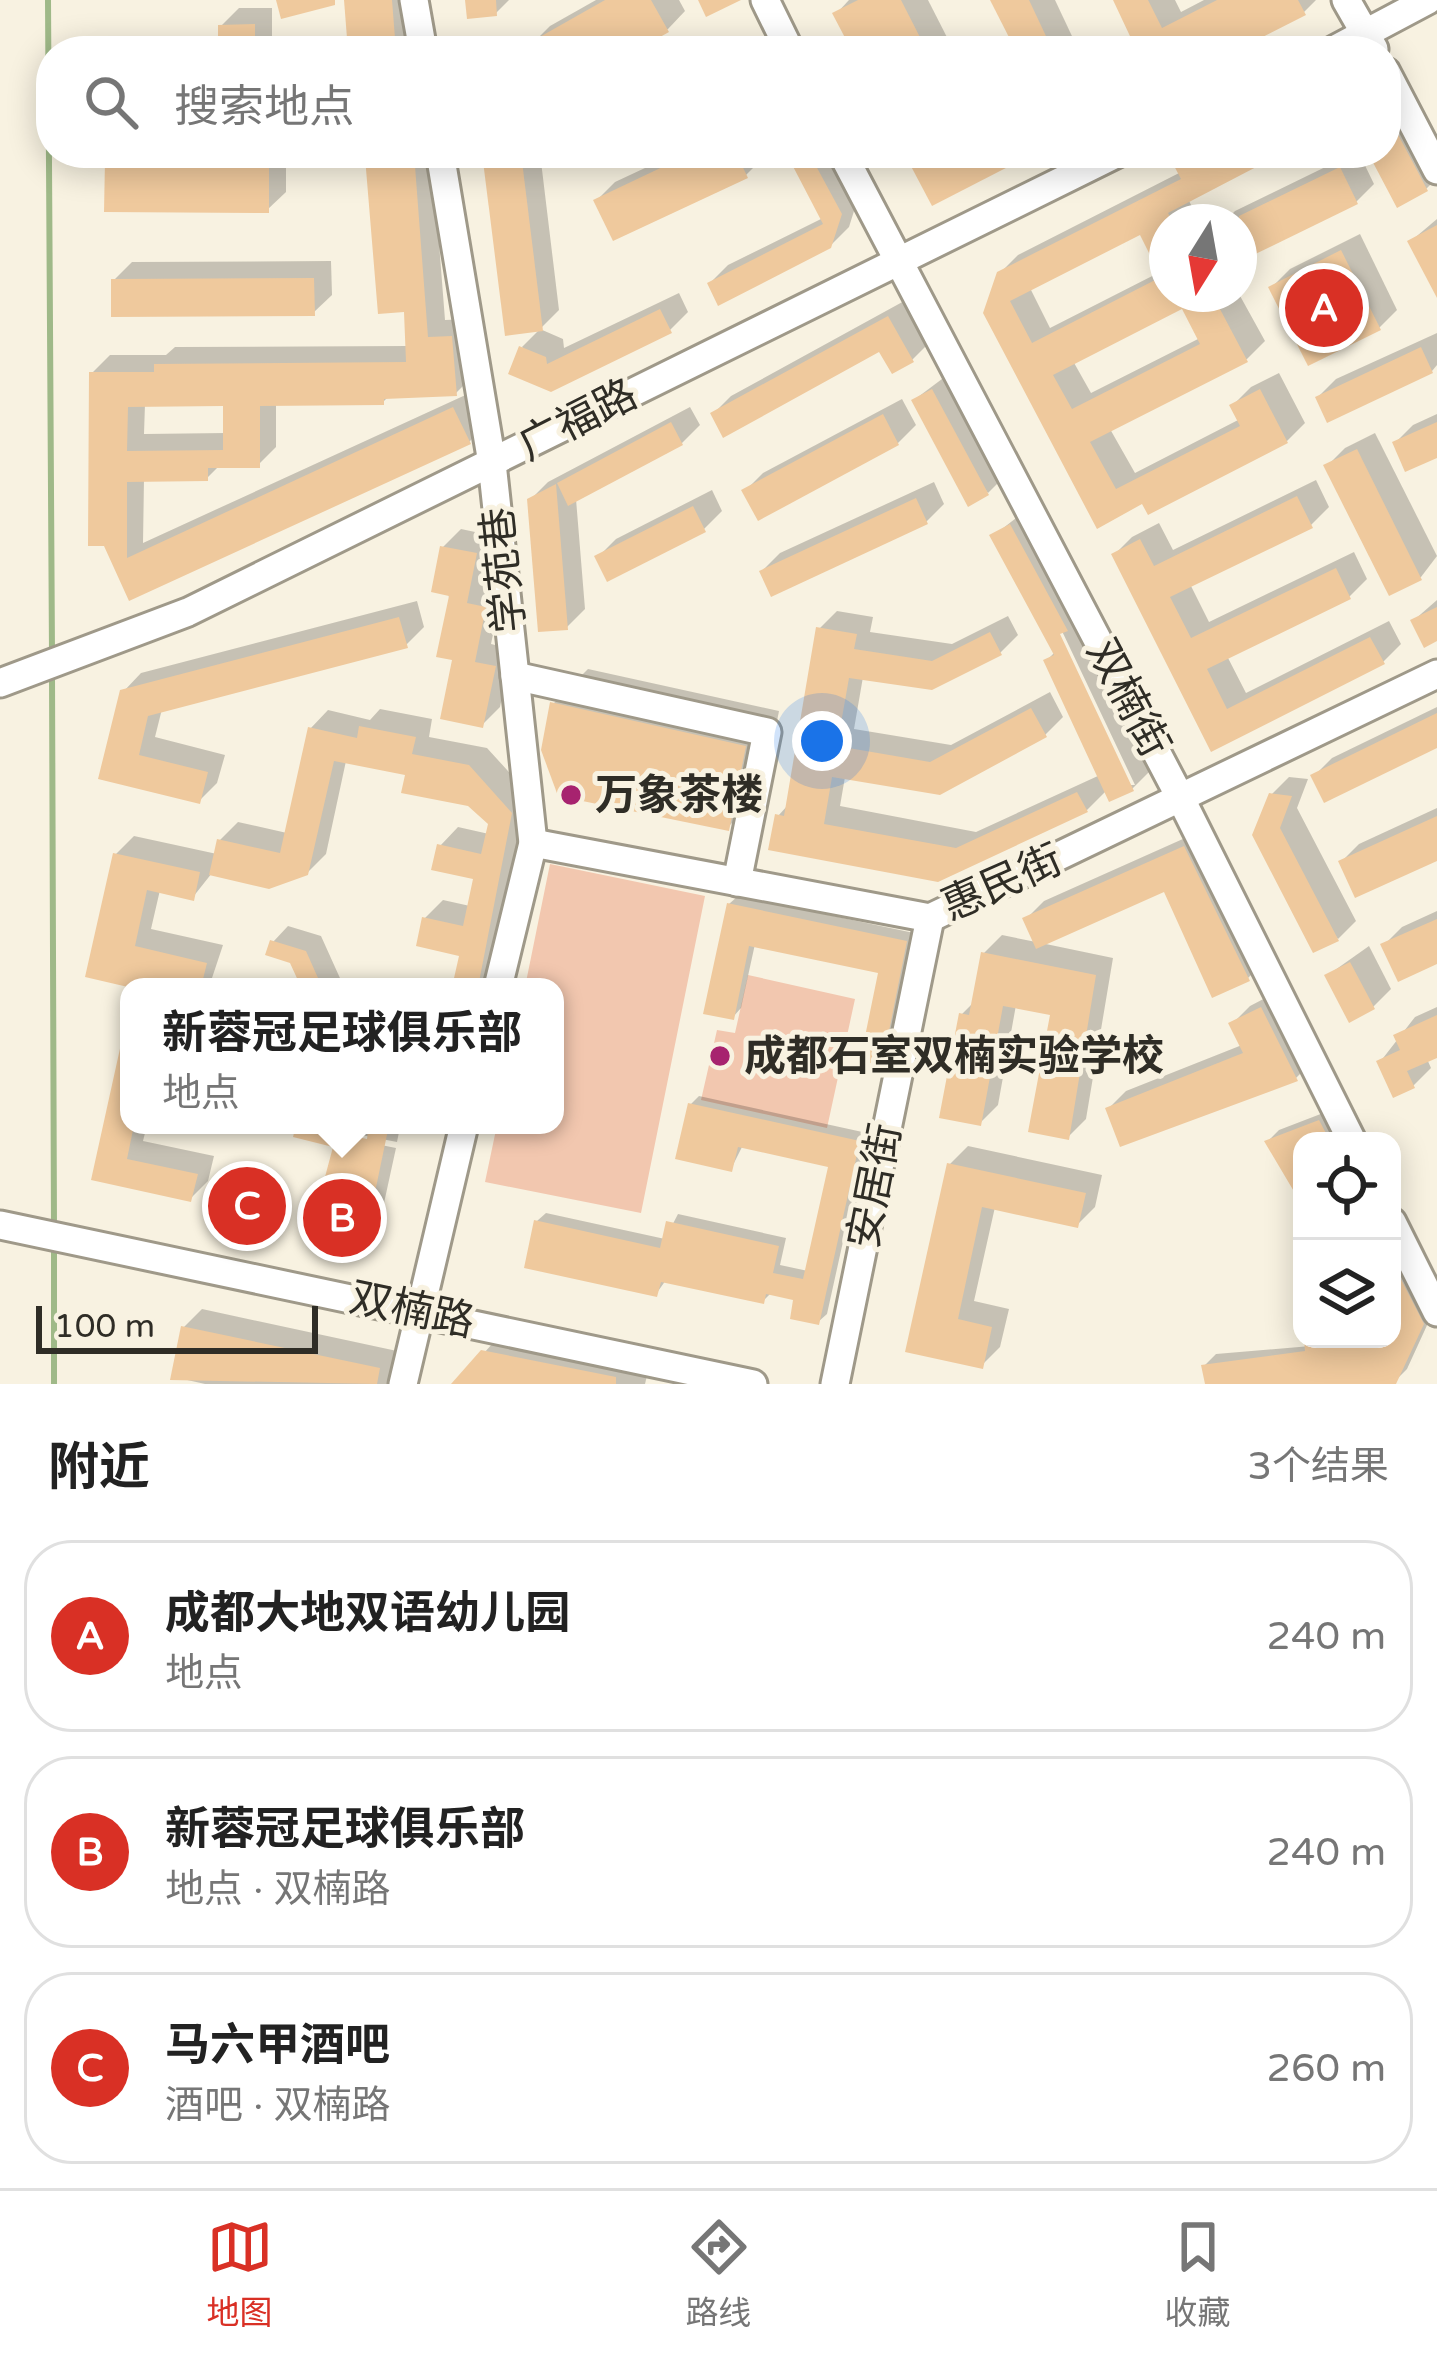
<!DOCTYPE html>
<html lang="zh">
<head>
<meta charset="utf-8">
<style>
  :root { --surface:#fff; --page:#f6f6f6; --text:#222; --muted:#767676; --line:#e0e0e0; --accent:#d93025 }
  body { margin:0; font-family:"Varela Round","Noto Sans SC",sans-serif; background:var(--page); color:var(--text) }
  .controls { position:absolute; right:36px; bottom:36px; display:grid; overflow:hidden; border-radius:24px; box-shadow:0 6px 30px #0003 }
  .controls button { width:108px; height:108px; display:grid; place-items:center; padding:0; border:0; border-bottom:3px solid var(--line); background:var(--surface); color:var(--text); font:60px sans-serif }
  .compass { position:absolute; left:1149px; top:204px; width:108px; height:108px; border-radius:50%; background:var(--surface); box-shadow:0 6px 30px #0003; rotate:191deg }
  .scale { position:absolute; left:36px; bottom:30px; width:282px; box-sizing:border-box; padding-left:12px; border:6px solid #2f2d26; border-top:0; font-size:33px; line-height:42px; white-space:nowrap; color:#2f2d26; -webkit-text-stroke:9px #f8f2e1; paint-order:stroke }
  .you { position:absolute; left:822px; top:741px; width:42px; height:42px; margin:-30px; border:9px solid #fff; border-radius:50%; background:#1a73e8; box-shadow:0 0 0 18px #1a73e833 }
  .badge { display:grid; place-items:center; width:78px; height:78px; border-radius:50%; background:var(--accent); color:#fff; font-size:39px; font-weight:700 }
  .pin { position:absolute; translate:-50% -50%; border:6px solid #fff; box-shadow:0 3px 12px #0006 }
  .popup { position:absolute; left:120px; top:978px; width:444px; height:156px; box-sizing:border-box; display:grid; place-content:center; border-radius:24px; background:var(--surface); filter:drop-shadow(0 3px 9px #0005); font-size:39px; white-space:nowrap; color:var(--muted) }
  .popup b { font-size:45px; color:var(--text) }
  .popup::after { content:''; position:absolute; left:50%; top:100%; margin-left:-24px; border:24px solid transparent; border-top-color:var(--surface) }
  .list { margin:0; padding:0; list-style:none }
  h2 { display:flex; justify-content:space-between; align-items:center; height:156px; margin:0; padding:0 48px; font-size:51px }
  h2 small { font-size:39px; font-weight:400; color:var(--muted) }
  .list li { display:grid; grid-template-columns:78px 1fr auto; gap:36px; align-items:center; box-sizing:border-box; height:192px; margin:0 24px 24px; padding:0 24px; border:3px solid var(--line); border-radius:48px }
  .list b { display:block; font-size:45px; white-space:nowrap }
  .list p { margin:0; font-size:39px; white-space:nowrap; color:var(--muted) }
  .list em { font-size:39px; font-style:normal; color:var(--muted) }
  .icon { flex:none; width:66px; height:66px; fill:none; stroke:currentColor; stroke-width:2; stroke-linecap:round; stroke-linejoin:round }
  .map { position:relative; flex:none; width:1437px; height:1384px; overflow:hidden }
  .search { position:absolute; background:var(--surface); box-shadow:0 6px 30px #0003; left:36px; right:36px; top:36px; height:132px; display:flex; align-items:center; gap:30px; box-sizing:border-box; padding:0 42px; border-radius:48px; color:var(--muted); font-size:45px }
  .sheet { height:804px; background:var(--surface) }
  nav { display:flex; justify-content:space-around; align-items:center; box-sizing:border-box; height:168px; border-top:3px solid var(--line); background:var(--surface); font-size:33px; color:var(--muted) }
  nav a { display:grid; justify-items:center; gap:6px }
  nav .on { color:var(--accent) }
  .map>svg:first-child { display:block }
  .pitch { fill:#f2c7af }
  .shadow { fill:#0003; fill-rule:evenodd }
  .lines { fill:none; stroke-linecap:round; stroke-linejoin:round }
  .stream { stroke:#9fb988; stroke-width:6 }
  .building { fill:#efc99d; fill-rule:evenodd }
  .minor-casing { stroke:#9f9989; stroke-width:33 }
  .minor { stroke:#fff; stroke-width:27 }
  .poi-dot { fill:#a7236f; stroke:#f8f2e1; stroke-width:4.5 }
  .labels { text-anchor:middle; dominant-baseline:central; stroke-width:10; stroke-linejoin:round; paint-order:stroke }
  .street-label { font-size:42px; fill:#2f2d26; stroke:#f8f2e1 }
  .poi-label { font-size:42px; font-weight:bold; fill:#2f2d26; stroke:#f8f2e1; text-anchor:start }
</style>
</head>
<body>
<div class="map">
<svg width="1437" height="1384" viewBox="0 0 1437 1384">
  <rect width="100%" height="100%" fill="#f8f2e1"/>
  <g class="pitch">
    <path d="M550 864 705 896 641 1213 485 1182 497 1125H555V987H525Z"/>
    <path d="M748 975 855 999 827 1128 701 1100 717 1030 735 1033Z"/>
  </g>
  <g class="shadow">
    <path d="M347 0H411L415 51H351Z"/>
    <path d="M468 0H509L496 13Z"/>
    <path d="M596 0H679L685 11 668 29 629 51H536L532 44 550 26Z"/>
    <path d="M849 0H928L954 51H855L836 14Z"/>
    <path d="M993 0H1055L1079 51H1019Z"/>
    <path d="M1116 0H1175L1181 12 1204 0H1316L1304 12 1228 51H1098L1133 35Z"/>
    <path d="M239 8H272V51H221V26Z"/>
    <path d="M1386 61 1437 178 1426 189 1371 153H1386Z"/>
    <path d="M116 153H286V192L267 210 108 161Z"/>
    <path d="M373 153H432L445 320 469 319 474 375 456 393 389 396 383 402 276 403V447L258 465H220L207 478 144 479 143 543 472 392 487 424 469 442 130 597 92 373 110 355H166L175 347 408 346 407 309 369 158ZM226 403V433L144 434 145 404Z"/>
    <path d="M485 153H540L559 310 540 329 563 339 564 348 679 293 688 312 670 330 551 388 522 347 541 328Z"/>
    <path d="M677 153 764 157 746 175 597 200 615 182Z"/>
    <path d="M790 153H837L859 195 849 227 830 246 710 283 728 265 823 218Z"/>
    <path d="M1186 153H1276L1188 199 1200 222H1167V294H1239L1265 341 1247 359 1110 429 1135 473 1240 419 1233 405 1251 387 1279 373 1305 423 1287 441 1144 499 1098 525 986 313 999 274 1018 255 1181 172 1176 163ZM1142 231 1162 271 1050 328 1030 288ZM1183 305 1200 338 1091 393 1073 361Z"/>
    <path d="M1354 153H1359L1374 184 1356 202 1239 259V222H1224L1235 211Z"/>
    <path d="M1437 219V292L1411 241Z"/>
    <path d="M1360 234 1397 310 1379 328 1272 287 1290 269Z"/>
    <path d="M331 261 332 295 313 313 114 280 132 262Z"/>
    <path d="M906 300 930 342 912 360 880 348 713 414 731 396Z"/>
    <path d="M1437 333V365L1432 371 1318 397 1336 379Z"/>
    <path d="M950 373 1006 475 988 493 914 400Z"/>
    <path d="M902 399 916 425 898 443 745 491 763 473Z"/>
    <path d="M690 407 700 425 682 443 576 499 585 609 567 627 530 500 548 482Z"/>
    <path d="M1437 414V454L1395 443 1413 425Z"/>
    <path d="M1375 433 1437 556 1421 577 1391 592 1327 466 1345 448Z"/>
    <path d="M1316 480 1329 507 1311 525 1190 584 1209 622 1354 552 1367 579 1349 597 1227 656 1246 693 1389 621 1401 644 1383 662 1213 748 1114 555 1132 537 1159 523 1173 550Z"/>
    <path d="M934 482 944 504 926 522 762 571 780 553Z"/>
    <path d="M712 490 722 511 704 529 598 557 616 539Z"/>
    <path d="M1029 508 1150 771 1132 789 1107 790 1087 810 937 879 778 816 788 805 819 629 837 611 873 617 870 632 952 644 1008 616 1018 635 1000 653 863 677 854 729 951 745 1050 692 1063 717 1045 735 939 792 845 777 840 806 976 832 1100 775 1046 661 1055 652 993 536ZM1061 629 1135 785H1128L1056 632Z"/>
    <path d="M461 529 494 536 483 586 502 590 491 644 512 649 500 707 482 725 456 658 443 547Z"/>
    <path d="M1437 600V638L1413 621Z"/>
    <path d="M417 601 424 627 406 645 162 709 155 737 225 755 217 783 199 801 101 777 123 692 141 673Z"/>
    <path d="M588 669 779 711 763 792 728 827 553 704Z"/>
    <path d="M1437 707V745L1314 776 1332 758Z"/>
    <path d="M380 709 432 719 429 737 487 748 529 794 489 987H417L425 979 455 986 462 953 424 919 443 900 470 906 477 876 440 846 458 827 489 834 491 823 469 803 408 773 346 761 326 854 307 873H212L193 897 160 890 151 929 223 945 209 987H142L116 854 134 836 217 854 220 840 238 822 287 833 310 729 328 710 370 720Z"/>
    <path d="M1289 777 1308 779 1297 808 1356 921 1338 939 1255 835 1271 795Z"/>
    <path d="M1437 808V858L1341 862 1359 844Z"/>
    <path d="M1203 830 1264 962 1246 980 1165 888 1041 943 1113 958 1086 1119 1068 1137 1053 1013 1016 1005 998 1105 980 1123 962 1014 974 1002 984 953 1002 935 1036 942 1026 919 1044 901Z"/>
    <path d="M738 896 914 933 889 1054 881 1062 882 971 755 944 741 1008 733 1017 729 904Z"/>
    <path d="M1437 911V961L1384 945 1402 927Z"/>
    <path d="M288 926 321 936 344 987H304L293 960 273 942Z"/>
    <path d="M1369 946 1391 989 1373 1007 1328 975Z"/>
    <path d="M1279 991 1314 1060 1296 1078 1108 1109 1126 1091 1242 1045 1232 1024 1250 1006Z"/>
    <path d="M1437 1007V1055L1427 1059 1431 1068 1413 1086 1380 1062 1415 1017Z"/>
    <path d="M129 1039V1125H147L143 1141 214 1156 208 1181 190 1199 94 1178Z"/>
    <path d="M699 1096 867 1133 827 1314 818 1322 797 1297 772 1292 763 1301 666 1280 656 1294 537 1221 546 1213 665 1239 678 1214 786 1238 780 1265 808 1271 832 1165 743 1145 731 1169 691 1104Z"/>
    <path d="M1331 1110 1347 1141H1302V1199L1268 1141 1279 1130Z"/>
    <path d="M302 1125 400 1127 397 1142 346 1132V1138L396 1148 379 1226 363 1241 337 1145Z"/>
    <path d="M968 1146 1102 1175 1095 1207 1077 1225 995 1207 974 1301 1009 1309 1000 1347 982 1365 909 1349 950 1164Z"/>
    <path d="M248 1187 271 1191 261 1223 242 1192Z"/>
    <path d="M1392 1229 1434 1310 1407 1369 1394 1382 1208 1384 1204 1366 1216 1354 1392 1339Z"/>
    <path d="M202 1309 397 1351 390 1384H205L174 1377 184 1327Z"/>
    <path d="M502 1333 650 1363 645 1384H456Z"/>
  </g>
  <g class="lines">
    <g class="stream">
      <path d="M48 0 52 654"/>
      <path d="M52 674 54 1230"/>
      <path d="M54 1244V1384"/>
    </g>
  </g>
  <g class="building">
    <path d="M276 0H335V5L281 19Z"/>
    <path d="M344 0H392L396 51H348Z"/>
    <path d="M465 0H496L497 16 467 19Z"/>
    <path d="M605 0H651L669 32 635 51H515Z"/>
    <path d="M698 0H741L706 17Z"/>
    <path d="M858 0H901L927 51H852L832 13Z"/>
    <path d="M990 0H1029L1053 51H1016Z"/>
    <path d="M1113 0H1148L1162 28 1217 0H1298L1306 15 1235 51H1137Z"/>
    <path d="M255 24V51H218V25Z"/>
    <path d="M1386 112 1428 191 1397 208 1368 153H1386Z"/>
    <path d="M414 153 428 337 452 336 457 396 384 399V405L260 406V468H208V481L127 482V558L453 407 471 444 129 601 104 546H88L89 372H154V364L406 362 404 312 378 314 365 157ZM223 406V450L127 451 128 407Z"/>
    <path d="M482 153H521L543 331 505 336Z"/>
    <path d="M692 153H736L748 178 613 241 593 200Z"/>
    <path d="M786 153H809L842 214 831 248 718 306 707 283 823 224Z"/>
    <path d="M904 153H1035L932 206Z"/>
    <path d="M1190 153H1283L1168 213 1173 222H1167V294H1212L1248 362 1090 442 1116 489 1240 426 1229 405 1260 389 1288 443 1148 515 1142 504 1097 529 983 313 997 272 1181 179 1172 162ZM1140 235 1161 277 1032 343 1010 301ZM1182 309 1200 344 1072 409 1053 375Z"/>
    <path d="M105 160 269 161V213L104 212Z"/>
    <path d="M1340 167 1358 204 1239 262V216Z"/>
    <path d="M1437 225V298L1407 241Z"/>
    <path d="M1341 250 1381 330 1308 366 1268 287Z"/>
    <path d="M314 278 315 316 111 317V279Z"/>
    <path d="M660 309 672 333 551 392 508 374 519 346 546 357 547 364Z"/>
    <path d="M888 316 914 362 892 374 879 352 723 438 710 413Z"/>
    <path d="M1421 347 1433 373 1327 423 1315 397Z"/>
    <path d="M932 389 989 495 968 507 911 400Z"/>
    <path d="M883 414 899 445 758 521 741 490Z"/>
    <path d="M671 422 683 445 568 506 557 483Z"/>
    <path d="M1437 422V458L1405 472 1392 442Z"/>
    <path d="M1357 449 1422 580 1389 596 1323 465Z"/>
    <path d="M556 484 568 630 538 632 527 499Z"/>
    <path d="M1297 496 1313 528 1170 597 1191 638 1336 568 1351 599 1207 669 1227 709 1370 637 1385 664 1211 752 1111 554 1140 539 1154 566Z"/>
    <path d="M916 498 928 524 771 597 759 571Z"/>
    <path d="M693 506 706 532 607 582 594 556Z"/>
    <path d="M1010 524 1068 631 1060 634 1134 791 1109 802 1043 660 1054 655 989 535Z"/>
    <path d="M440 546 477 553 467 603 486 607 475 662 496 666 483 728 440 719 452 660 436 657 449 596 431 592Z"/>
    <path d="M1437 607V641L1424 648 1410 620Z"/>
    <path d="M399 617 408 648 148 716 139 755 208 772 200 804 98 779 120 690Z"/>
    <path d="M816 627 857 634 854 649 932 661 990 632 1002 655 932 690 849 678 837 746 930 762 1031 708 1047 737 940 795 832 777 824 824 956 848 1077 792 1088 812 938 882 768 850 775 814 784 816Z"/>
    <path d="M550 702 746 746 729 831 558 796 541 750Z"/>
    <path d="M1437 713V748L1324 803 1310 775Z"/>
    <path d="M359 726 416 737 412 754 469 765 512 813 478 987H452L459 956 416 946 422 917 463 926 473 879 431 870 437 844 481 854 488 824 468 806 401 793 405 775 334 761 308 875 269 889 209 875 217 839 280 853 308 727 357 738Z"/>
    <path d="M1269 793 1292 796 1280 828 1339 941 1313 953 1252 835Z"/>
    <path d="M1437 816V861L1355 898 1338 861Z"/>
    <path d="M1184 846 1250 981 1212 998 1164 892 1036 949 1022 918Z"/>
    <path d="M113 853 200 872 194 901 147 890 135 946 207 963 201 987H128L85 977Z"/>
    <path d="M727 903 907 941 882 1066 860 1061 878 973 749 946 734 1020 703 1014Z"/>
    <path d="M1437 919V964L1398 982 1380 944Z"/>
    <path d="M270 940 306 951 322 987H301L290 963 265 955Z"/>
    <path d="M981 952 1096 975 1069 1140 1028 1132 1050 1015 1003 1006 981 1126 939 1118 959 1013 969 1015Z"/>
    <path d="M1350 962 1375 1009 1349 1023 1324 975Z"/>
    <path d="M1261 1007 1298 1081 1120 1147 1105 1108 1243 1053 1228 1023Z"/>
    <path d="M1437 1015V1058L1407 1071 1415 1088 1393 1098 1376 1061 1400 1050 1393 1035Z"/>
    <path d="M123 1035 129 1036V1125H134L127 1159 198 1174 191 1202 91 1180Z"/>
    <path d="M688 1103 860 1141 819 1325 790 1319 793 1300 766 1294 764 1304 661 1282 657 1297 524 1268 534 1220 660 1248 666 1221 779 1246 773 1273 803 1279 828 1167 738 1147 732 1172 675 1159Z"/>
    <path d="M1319 1120 1330 1141H1302V1205L1264 1141Z"/>
    <path d="M296 1125H329L333 1132 367 1139 369 1125H389L364 1245 310 1233 333 1147 293 1137Z"/>
    <path d="M947 1163 1086 1193 1078 1228 982 1207 958 1319 992 1327 983 1369 905 1352Z"/>
    <path d="M240 1191 267 1196 262 1226 234 1221Z"/>
    <path d="M1392 1262 1424 1324 1396 1384H1205L1201 1365 1305 1351 1304 1339H1392Z"/>
    <path d="M181 1326 380 1368 377 1384 170 1380Z"/>
    <path d="M481 1350 616 1377V1384H451Z"/>
  </g>
  <g class="lines">
    <defs>
      <g id="minor">
        <path d="M414 0 423 51"/>
        <path d="M765 0 790 51"/>
        <path d="M1346 0 1374 49"/>
        <path d="M1332 51 1428 0"/>
        <path d="M1386 72 1437 170"/>
        <path d="M440 153 492 463 533 843 498 987"/>
        <path d="M842 153 1181 799 1352 1141"/>
        <path d="M515 676 767 732 737 882"/>
        <path d="M0 683 188 612 1118 153"/>
        <path d="M533 843 930 918 1437 674"/>
        <path d="M1392 1222 1437 1312"/>
        <path d="M0 1225 753 1384"/>
        <path d="M403 1384 464 1125"/>
        <path d="M835 1384 930 918"/>
      </g>
    </defs>
    <use href="#minor" class="minor-casing"/>
    <use href="#minor" class="minor"/>
  </g>
  <g class="poi-dot">
    <circle cx="571" cy="795" r="12"/>
    <circle cx="720" cy="1056" r="12"/>
  </g>
  <g class="labels">
    <g class="street-label">
      <text transform="translate(578 420) rotate(-27)">广福路</text>
      <text transform="translate(504 570) rotate(-96)">学苑巷</text>
      <text transform="translate(1128 698) rotate(62)">双楠街</text>
      <text transform="translate(1002 883) rotate(-24)">惠民街</text>
      <text transform="translate(875 1186) rotate(-79)">安居街</text>
      <text transform="translate(412 1310) rotate(12)">双楠路</text>
    </g>
    <g class="poi-label">
      <text x="595" y="795">万象茶楼</text>
      <text x="744" y="1056">成都石室双楠实验学校</text>
    </g>
  </g>
</svg>
<div class="controls">
<button><svg class="icon" aria-label="locate" viewBox="0 0 24 24"><circle cx="12" cy="12" r="6"/><path d="M12 2v4M12 18v4M2 12h4M18 12h4"/></svg></button>
<button><svg class="icon" aria-label="layers" viewBox="0 0 24 24"><path d="M12 4l9 5-9 5-9-5zM3 14l9 5 9-5"/></svg></button>
</div>
<svg class="compass" viewBox="-18 -18 36 36"><path d="M0-13l5 13h-10z" fill="#e53935"/><path d="M0 13l5-13h-10z" fill="#767676"/></svg>
<div class="scale">100 m</div>
<div class="you"></div>
<div class="pin badge" style="left:1324px;top:308px">A</div>
<div class="pin badge" style="left:342px;top:1218px">B</div>
<div class="popup"><b>新蓉冠足球俱乐部</b>地点</div>
<div class="pin badge" style="left:247px;top:1206px">C</div>
<div class="search"><svg class="icon" aria-label="search" viewBox="0 0 24 24"><circle cx="10" cy="10" r="6"/><path d="M15 15l6 6"/></svg>搜索地点</div>
</div>
<section class="sheet">
<h2>附近<small>3个结果</small></h2>
<ul class="list">
<li><span class="badge">A</span><div><b>成都大地双语幼儿园</b><p>地点</p></div><em>240 m</em></li>
<li><span class="badge">B</span><div><b>新蓉冠足球俱乐部</b><p>地点 · 双楠路</p></div><em>240 m</em></li>
<li><span class="badge">C</span><div><b>马六甲酒吧</b><p>酒吧 · 双楠路</p></div><em>260 m</em></li>
</ul>
</section>
<nav>
<a class="on"><svg class="icon" aria-label="map" viewBox="0 0 24 24"><path d="M3 6l6-2 6 2 6-2v14l-6 2-6-2-6 2zM9 4v14M15 6v14"/></svg>地图</a>
<a><svg class="icon" aria-label="directions" viewBox="0 0 24 24"><path d="M12 3l9 9-9 9-9-9zM9 14v-3h6M13 9l2 2-2 2"/></svg>路线</a>
<a><svg class="icon" aria-label="saved" viewBox="0 0 24 24"><path d="M7 4h10v16l-5-4-5 4z"/></svg>收藏</a>
</nav>
</body>
</html>
